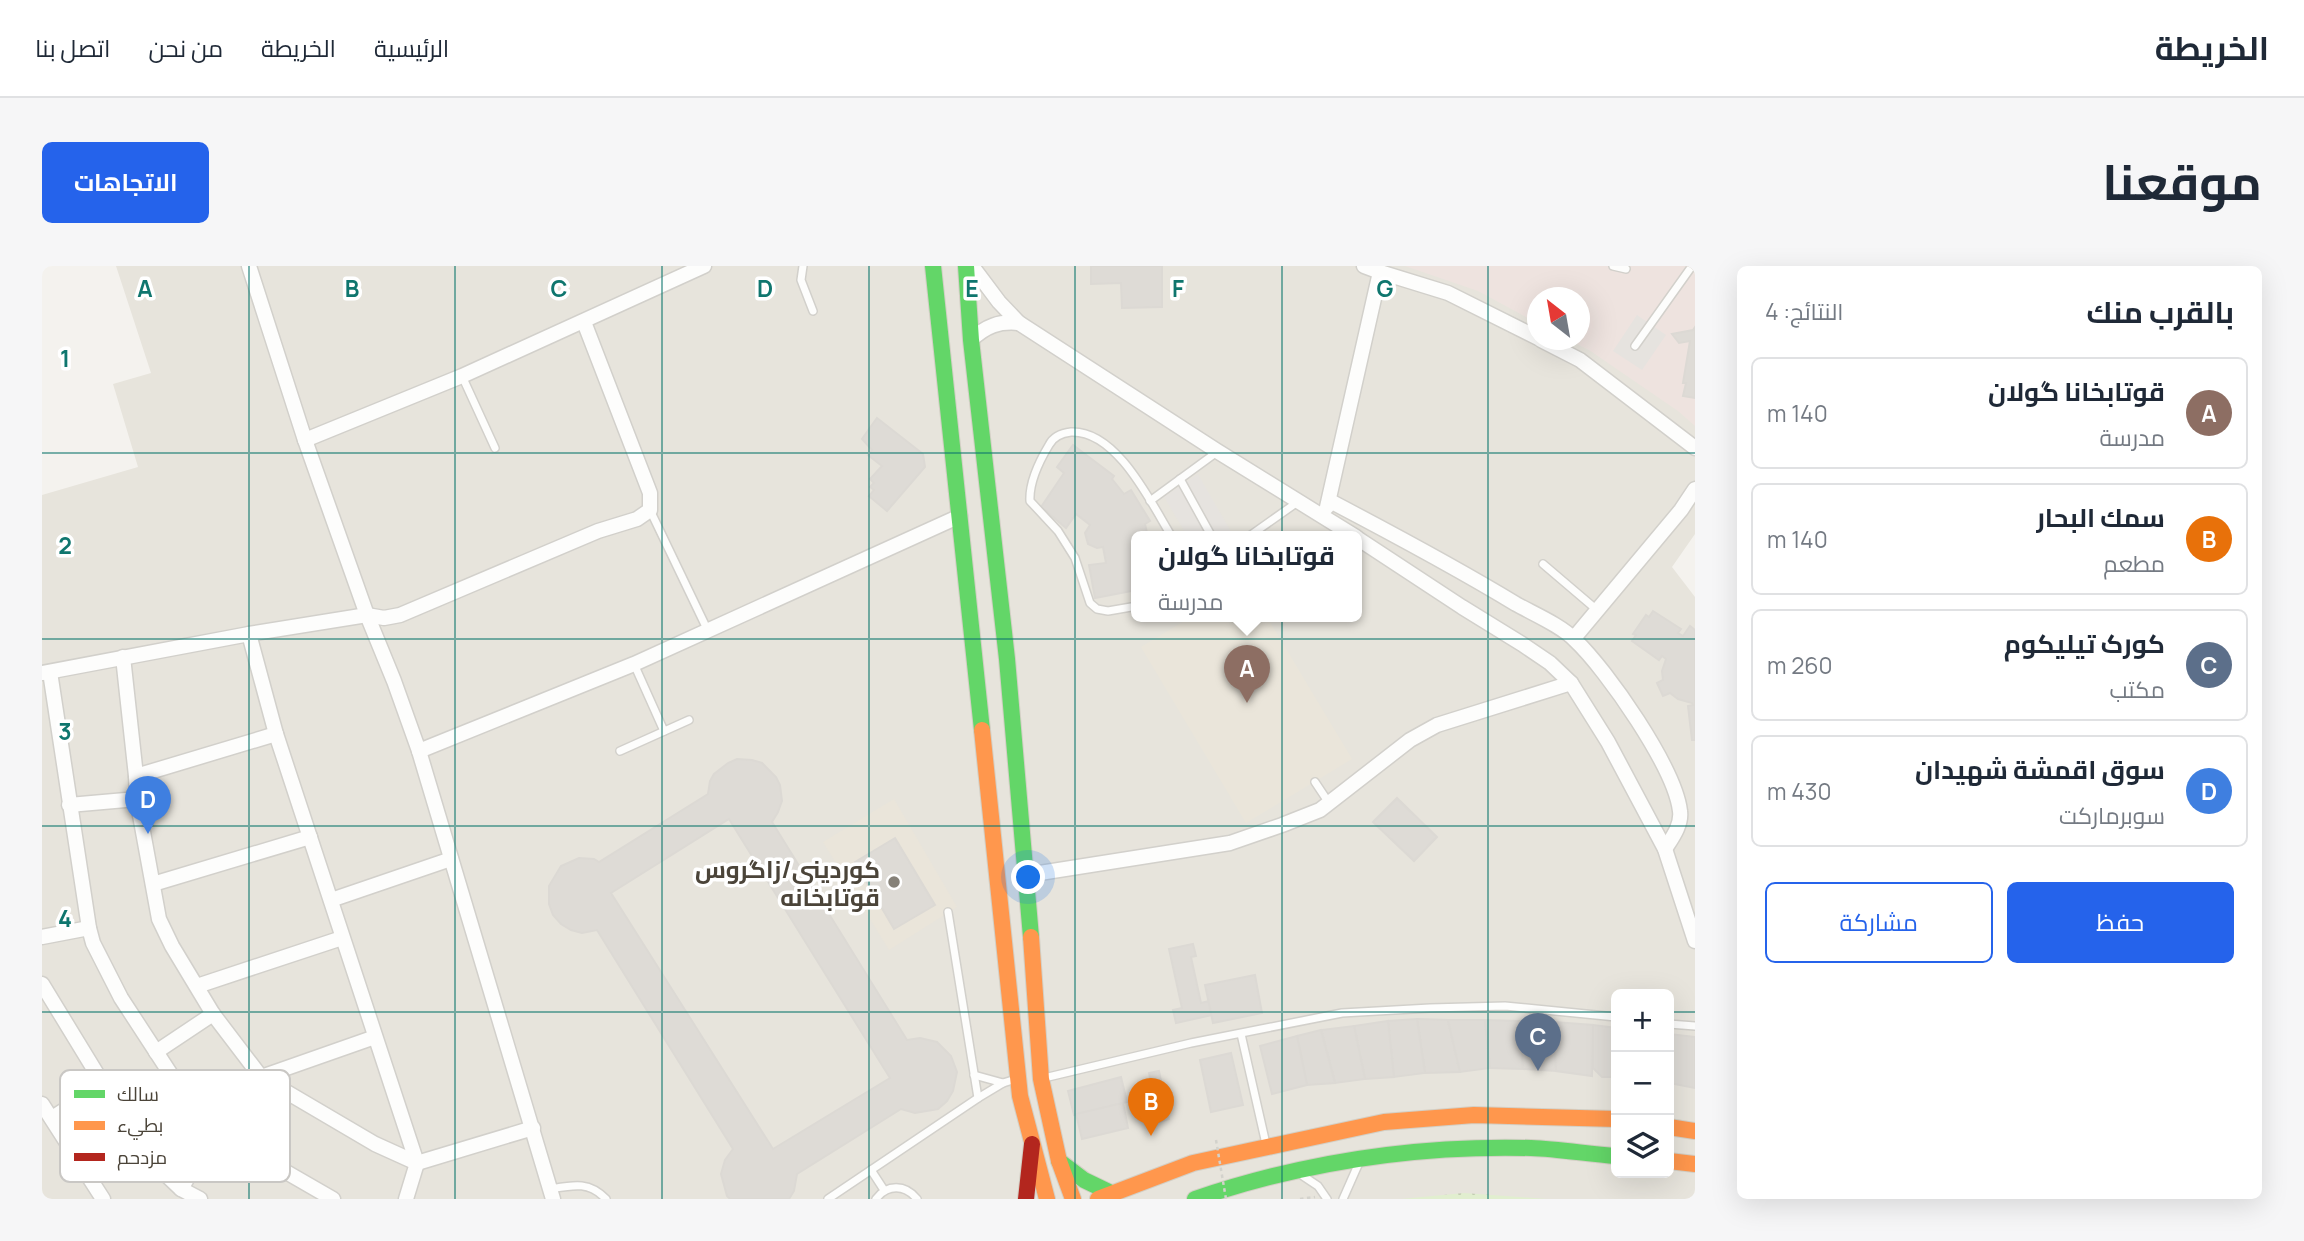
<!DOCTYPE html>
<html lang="ar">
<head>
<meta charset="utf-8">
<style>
  :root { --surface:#fff; --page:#f6f6f7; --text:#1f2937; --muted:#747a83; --line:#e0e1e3; --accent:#2563eb }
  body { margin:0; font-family:Manrope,Cairo,sans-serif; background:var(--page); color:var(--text); direction:rtl }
  .controls { position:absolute; right:21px; bottom:21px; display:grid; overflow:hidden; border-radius:10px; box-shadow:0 7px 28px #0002 }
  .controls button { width:63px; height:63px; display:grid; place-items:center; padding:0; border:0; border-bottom:2px solid var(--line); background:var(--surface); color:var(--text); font:35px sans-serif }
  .compass { position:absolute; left:1485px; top:21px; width:63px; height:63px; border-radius:50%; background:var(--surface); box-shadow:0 7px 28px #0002; rotate:329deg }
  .you { position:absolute; left:987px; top:612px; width:24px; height:24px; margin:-18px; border:5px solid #fff; border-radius:50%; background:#1a73e8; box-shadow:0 0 0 10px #1a73e833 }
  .badge { display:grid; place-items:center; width:46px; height:46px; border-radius:50%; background:var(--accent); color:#fff; font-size:23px; font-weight:700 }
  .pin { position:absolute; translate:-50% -58px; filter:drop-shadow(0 2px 4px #0008) }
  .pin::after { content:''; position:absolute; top:37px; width:24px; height:21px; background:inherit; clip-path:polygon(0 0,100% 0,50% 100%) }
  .popup { position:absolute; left:1089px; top:265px; width:231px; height:91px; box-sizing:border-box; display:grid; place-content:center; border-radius:10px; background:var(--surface); filter:drop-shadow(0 2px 5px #0005); font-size:23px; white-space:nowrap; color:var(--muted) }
  .popup b { font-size:26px; color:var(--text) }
  .popup::after { content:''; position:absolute; left:50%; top:100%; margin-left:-14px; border:14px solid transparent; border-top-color:var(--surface) }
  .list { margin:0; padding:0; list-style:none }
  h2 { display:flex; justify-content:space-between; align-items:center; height:91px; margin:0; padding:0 28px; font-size:30px }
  h2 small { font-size:23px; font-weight:400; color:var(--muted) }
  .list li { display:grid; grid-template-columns:46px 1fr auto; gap:21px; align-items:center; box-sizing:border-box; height:112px; margin:0 14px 14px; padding:0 14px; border:2px solid var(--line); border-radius:10px }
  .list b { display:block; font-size:26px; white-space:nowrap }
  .list p { margin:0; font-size:23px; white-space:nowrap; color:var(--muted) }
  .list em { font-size:23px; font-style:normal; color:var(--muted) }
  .actions { display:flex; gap:14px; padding:21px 28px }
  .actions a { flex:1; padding:16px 0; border:2px solid var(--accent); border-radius:10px; text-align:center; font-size:24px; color:var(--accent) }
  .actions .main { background:var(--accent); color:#fff }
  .icon { flex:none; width:38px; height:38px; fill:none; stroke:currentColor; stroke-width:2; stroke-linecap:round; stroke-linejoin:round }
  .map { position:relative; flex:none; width:1653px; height:933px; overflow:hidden; direction:ltr; border-radius:10px }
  header { display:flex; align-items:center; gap:42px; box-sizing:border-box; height:98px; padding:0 35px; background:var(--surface); border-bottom:2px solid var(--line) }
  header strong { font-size:33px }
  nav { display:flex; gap:38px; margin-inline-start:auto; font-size:24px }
  .intro { display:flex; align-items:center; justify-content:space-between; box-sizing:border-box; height:168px; padding:0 42px }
  h1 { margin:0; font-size:49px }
  .button { padding:18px 32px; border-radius:10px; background:var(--accent); color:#fff; font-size:24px; font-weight:700 }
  main { display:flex; gap:42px; padding:0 42px }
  aside { flex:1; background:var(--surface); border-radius:10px; box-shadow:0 7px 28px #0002 }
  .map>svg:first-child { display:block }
  .residential { fill:#e7e4dc; fill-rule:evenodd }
  .education { fill:#eae5da }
  .medical { fill:#eee3df }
  .park { fill:url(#park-dots) }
  .parking { fill:#e6e3df }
  .building { fill:#dedbd6; stroke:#dcd9d4; stroke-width:2; fill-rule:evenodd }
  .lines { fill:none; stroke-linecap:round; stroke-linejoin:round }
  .lane-casing { stroke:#d2d0cb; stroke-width:10 }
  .street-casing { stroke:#d2d0cb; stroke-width:17 }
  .fast-casing { stroke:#d3cfc5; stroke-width:18 }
  .slow-casing { stroke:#d3cfc5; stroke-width:18 }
  .jam-casing { stroke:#d3cfc5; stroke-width:18 }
  .path { stroke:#d3d2cc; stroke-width:2.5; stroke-dasharray:3.5 3.5; stroke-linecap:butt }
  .lane { stroke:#fdfdfc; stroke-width:7 }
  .street { stroke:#fdfdfc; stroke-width:14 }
  .fast { stroke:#63d668; stroke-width:16 }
  .slow { stroke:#ff974d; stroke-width:16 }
  .jam { stroke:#b3261e; stroke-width:16 }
  .path-bridge { stroke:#d3d2cc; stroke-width:2.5; stroke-dasharray:3.5 3.5; stroke-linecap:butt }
  .grid { fill:none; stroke:#0f766e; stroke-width:2; stroke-opacity:0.55 }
  .poi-dot { fill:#868178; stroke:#fff; stroke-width:2.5 }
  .labels { text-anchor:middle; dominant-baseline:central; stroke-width:7; stroke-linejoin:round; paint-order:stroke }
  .poi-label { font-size:24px; font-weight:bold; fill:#4b4439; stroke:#fff; text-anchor:end }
  .key { fill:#fff; stroke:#c9c7c4; stroke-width:2 }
  .key-label { font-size:19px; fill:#4b4439 }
  .grid-label { font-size:23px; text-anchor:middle; font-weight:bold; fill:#0f766e; stroke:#fff; stroke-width:7; stroke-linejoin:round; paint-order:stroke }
</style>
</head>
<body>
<header>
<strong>الخريطة</strong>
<nav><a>الرئيسية</a><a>الخريطة</a><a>من نحن</a><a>اتصل بنا</a></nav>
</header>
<div class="intro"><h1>موقعنا</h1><a class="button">الاتجاهات</a></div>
<main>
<aside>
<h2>بالقرب منك<small>النتائج: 4</small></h2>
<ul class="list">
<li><span class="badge" style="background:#8d6e63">A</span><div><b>قوتابخانا گولان</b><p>مدرسة</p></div><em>140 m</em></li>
<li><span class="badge" style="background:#e8710a">B</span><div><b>سمك البحار</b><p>مطعم</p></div><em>140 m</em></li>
<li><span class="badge" style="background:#5c6f8a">C</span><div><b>کورک تيليكوم</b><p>مكتب</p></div><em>260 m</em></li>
<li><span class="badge" style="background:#3f7fe0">D</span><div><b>سوق اقمشة شهيدان</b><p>سوبرماركت</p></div><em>430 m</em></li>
</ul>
<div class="actions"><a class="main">حفظ</a><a>مشاركة</a></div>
</aside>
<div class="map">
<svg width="1653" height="933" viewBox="0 0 1653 933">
  <defs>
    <pattern id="park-dots" width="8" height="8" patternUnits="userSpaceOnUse" patternTransform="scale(1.75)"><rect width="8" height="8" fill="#e1eecf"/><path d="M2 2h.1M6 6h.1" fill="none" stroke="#c3cdb2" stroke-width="1.8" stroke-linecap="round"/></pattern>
  </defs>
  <rect width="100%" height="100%" fill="#f4f2ee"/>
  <path class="residential" d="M74 0H1653V268L1630 301 1653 331V933H0V229L96 201 71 118 109 107ZM1496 32H1538V74H1496ZM1095 271H1315V351H1095ZM1574 728H1627V907H1574Z"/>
  <g class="education">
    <path d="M1149 351H1225L1310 493 1204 557 1099 381Z"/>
    <path d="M852 533 915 641 847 684 781 576Z"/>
  </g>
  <path class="medical" d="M1363 0H1653V160L1636 145 1547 84 1527 74H1538V32H1496L1495 57 1436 25Z"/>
  <path class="park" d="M1422 927 1505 933H1359Z"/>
  <g class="parking">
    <path d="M1595 49 1624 69 1600 104 1571 85Z"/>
    <path d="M1156 208 1192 271H1146L1122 231Z"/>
  </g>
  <g class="building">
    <path d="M1049 0H1120V41L1080 42 1079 17 1049 18Z"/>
    <path d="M1653 61V132L1641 130 1644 117H1641L1648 75 1637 77 1630 68 1651 64Z"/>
    <path d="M835 152 881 188 883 201 845 245 827 230 832 224 828 221 832 217 828 213 840 200 826 189 830 184 820 173Z"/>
    <path d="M1031 179 1072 210 1070 213 1082 228 1089 224 1108 255 1103 258 1106 271H1095V324L1053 332 1047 299 1064 297 1061 281 1055 282 1046 278 1043 267 1048 259 1034 248 1024 262 999 241 1022 207 1015 201Z"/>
    <path d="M1611 345 1639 363 1636 367 1641 370 1648 360 1653 364V474H1650L1646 440 1651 439 1650 437 1636 433 1628 427 1621 430 1615 417 1621 414 1620 405 1624 393 1620 390 1617 394 1590 375 1594 369 1591 368 1604 349 1607 351Z"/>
    <path d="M695 493 710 494 720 497 734 511 738 519 740 535 736 546 730 556 865 774 878 772 895 776 909 790 915 806 911 825 905 835 896 843 873 847 859 843 755 908 752 925 747 933H688L685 930 679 908 683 894 691 883 555 664 540 667 529 664 519 658 511 649 507 638V620L519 600 537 592 552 593 557 596 666 528 668 515 672 508 686 497ZM687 553 848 812 731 883 569 627Z"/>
    <path d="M1355 532 1395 571 1372 595 1331 556Z"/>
    <path d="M853 572 893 639 852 663 813 596Z"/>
    <path d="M1151 678 1154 690 1149 691 1159 737 1167 735 1170 749 1134 757 1131 744 1140 742 1127 683Z"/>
    <path d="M1213 709 1220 747 1171 757 1163 719Z"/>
    <path d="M1375 753 1406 754 1418 806 1383 807Z"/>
    <path d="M1375 753 1383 807 1352 811 1346 755Z"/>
    <path d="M1406 754H1443L1448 802 1418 806Z"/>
    <path d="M1443 754 1478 755 1481 803 1448 802Z"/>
    <path d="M1346 755 1352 811 1323 813 1312 760Z"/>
    <path d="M1478 755 1512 756 1514 805 1481 803Z"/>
    <path d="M1512 756 1551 759 1550 810 1514 805Z"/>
    <path d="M1551 759 1574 762V811H1560L1551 802Z"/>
    <path d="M1312 760 1323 813 1293 817 1279 764Z"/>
    <path d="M1279 764 1293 817 1265 819 1255 770Z"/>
    <path d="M1627 768 1653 771V822L1627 817Z"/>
    <path d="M1255 770 1265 819 1230 828 1218 780Z"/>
    <path d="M1189 787 1201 839 1169 846 1158 794Z"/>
    <path d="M1117 805 1127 853 1117 856 1107 807Z"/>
    <path d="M1079 811 1085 836 1032 849 1026 825Z"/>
    <path d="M1081 837 1086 862 1040 873 1034 848Z"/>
  </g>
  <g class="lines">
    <defs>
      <g id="lane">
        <path d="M761 0 759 14 771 45"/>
        <path d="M1571 0 1584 3"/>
        <path d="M1593 80 1650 0"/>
        <path d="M420 110 453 182"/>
        <path d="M1138 213 1170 271"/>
        <path d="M1108 235 1175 186"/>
        <path d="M608 244 666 365"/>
        <path d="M1206 271 1257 235"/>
        <path d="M1501 298 1555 344"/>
        <path d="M1095 340 1066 345 1055 343 1048 337 1033 292 1016 265 988 235C987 217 998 194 1007 179 1011 171 1020 167 1029 166 1075 164 1109 237 1130 271"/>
        <path d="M592 398 622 465"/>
        <path d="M578 485 647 454"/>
        <path d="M1273 516 1287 537"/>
        <path d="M906 646 936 832"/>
        <path d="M1627 758 1653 760"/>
        <path d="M1199 768 1224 878"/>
        <path d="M932 809 961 817"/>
        <path d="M1002 812 1149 777 1300 747 1388 742 1463 740 1574 751"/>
        <path d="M829 904 842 924"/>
        <path d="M1261 910 1276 920 1285 933"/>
        <path d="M508 923C531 919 547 915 564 933"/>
        <path d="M786 933 936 832 961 817 974 813"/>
        <path d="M834 933C845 918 863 918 875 933"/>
        <path d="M1301 933 1316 899"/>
      </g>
      <g id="street">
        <path d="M207 0 263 174 325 349 352 415 377 485 511 933"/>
        <path d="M930 0 957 36 977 57 1175 185 1314 271"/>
        <path d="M1338 6 1406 27 1496 72"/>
        <path d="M929 74C944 60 957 55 977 57"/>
        <path d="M1499 74 1538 94 1653 182"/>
        <path d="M263 174 420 110 662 0"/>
        <path d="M1288 235C1351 268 1413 301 1474 338 1492 348 1520 360 1533 374 1565 404 1633 502 1638 545 1640 559 1630 572 1623 583"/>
        <path d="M1285 241 1338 6 1322 0"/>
        <path d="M1315 272 1420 341 1480 378 1508 397 1529 417 1566 476 1623 583 1653 675"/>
        <path d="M207 368 234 468 375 897 364 933"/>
        <path d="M1532 372 1639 244 1653 223"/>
        <path d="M81 391 94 510 95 533 117 653 130 680 171 748 219 811 333 878 375 897 491 862"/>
        <path d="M8 406 47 662 51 677 79 732 154 847 173 865 291 933"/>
        <path d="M0 407 207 368 325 349 342 352 358 349 556 265 595 253 608 244V227L542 56"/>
        <path d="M377 485 592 398 918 250"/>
        <path d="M94 510 234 468"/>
        <path d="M27 539 95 533"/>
        <path d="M985 609 1188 577 1240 559 1278 544 1368 474 1395 459 1529 417"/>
        <path d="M111 618 268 571"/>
        <path d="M289 634 409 593"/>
        <path d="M0 671 47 662"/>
        <path d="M0 718 91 867 118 903 139 923 158 933"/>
        <path d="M155 720 300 672"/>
        <path d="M114 786 171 748"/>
        <path d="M219 811 333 771"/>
        <path d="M0 838 61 933"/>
        <path d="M10 852 62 818"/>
        <path d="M139 923 173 865"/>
      </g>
      <g id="fast">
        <path d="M891 0 940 464"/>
        <path d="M924 0 929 74 965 393 989 671"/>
        <path d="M1017 895 1042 914 1069 927"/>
        <path d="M1153 933C1262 896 1374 879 1489 882 1517 883 1546 888 1574 890"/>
      </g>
      <g id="slow">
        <path d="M940 464 978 830 1005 933"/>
        <path d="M989 671 999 813 1017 895 1031 933"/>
        <path d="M1627 861 1653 865"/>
        <path d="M1627 895 1653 898"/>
        <path d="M1056 933 1151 897 1342 856 1432 849 1574 853"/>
      </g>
      <path id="jam" d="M984 933 990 878"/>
    </defs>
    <use href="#lane" class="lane-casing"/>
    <use href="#street" class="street-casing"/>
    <use href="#fast" class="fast-casing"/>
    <use href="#slow" class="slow-casing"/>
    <use href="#jam" class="jam-casing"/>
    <path class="path" d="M1258 933 1273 931"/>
    <use href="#lane" class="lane"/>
    <use href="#street" class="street"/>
    <use href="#fast" class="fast"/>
    <use href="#slow" class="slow"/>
    <use href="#jam" class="jam"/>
    <path class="path-bridge" d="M1174 874 1184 933"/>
  </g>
  <path class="grid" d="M207 0V933M413 0V933M620 0V933M827 0V933M1033 0V933M1240 0V933M1446 0V933M0 187H1653M0 373H1653M0 560H1653M0 746H1574M1627 746H1653"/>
  <circle class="poi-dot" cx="852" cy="616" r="7"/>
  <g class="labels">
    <g class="poi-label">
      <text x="838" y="602">كورديني/زاگروس<tspan x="838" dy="28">قوتابخانه‌</tspan></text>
    </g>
  </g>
  <rect x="18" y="804" width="230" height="112" rx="10" class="key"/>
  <rect x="32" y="824" width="31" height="8" fill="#63d668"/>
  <rect x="32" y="855" width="31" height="9" fill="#ff974d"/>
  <rect x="32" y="887" width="31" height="8" fill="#b3261e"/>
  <g class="key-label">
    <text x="75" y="835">سالك</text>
    <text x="75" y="866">بطيء</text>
    <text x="75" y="898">مزدحم</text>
  </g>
  <g class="grid-label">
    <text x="103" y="31">A</text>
    <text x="310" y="31">B</text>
    <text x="517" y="31">C</text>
    <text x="723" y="31">D</text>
    <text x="930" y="31">E</text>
    <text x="1136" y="31">F</text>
    <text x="1343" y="31">G</text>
    <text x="23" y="101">1</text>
    <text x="23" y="288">2</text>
    <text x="23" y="474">3</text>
    <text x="23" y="661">4</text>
  </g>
</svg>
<div class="controls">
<button>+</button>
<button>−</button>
<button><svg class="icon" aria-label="layers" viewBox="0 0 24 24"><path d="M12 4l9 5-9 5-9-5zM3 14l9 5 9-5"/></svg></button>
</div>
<svg class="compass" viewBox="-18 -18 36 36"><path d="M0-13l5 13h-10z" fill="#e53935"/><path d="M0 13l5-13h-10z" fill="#747a83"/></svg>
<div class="you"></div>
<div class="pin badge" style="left:1205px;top:437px;background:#8d6e63">A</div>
<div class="popup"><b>قوتابخانا گولان</b>مدرسة</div>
<div class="pin badge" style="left:1109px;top:870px;background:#e8710a">B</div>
<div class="pin badge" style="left:1496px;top:805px;background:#5c6f8a">C</div>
<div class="pin badge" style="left:106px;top:568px;background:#3f7fe0">D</div>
</div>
</main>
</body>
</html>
